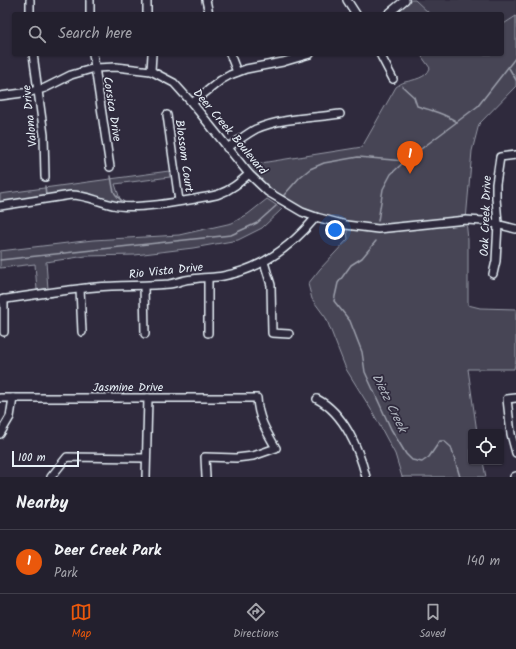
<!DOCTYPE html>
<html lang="en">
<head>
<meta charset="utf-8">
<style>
  :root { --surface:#23202e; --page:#2f2d3a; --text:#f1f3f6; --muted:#a3a3aa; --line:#403e4a; --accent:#ea580c }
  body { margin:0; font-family:Kalam,sans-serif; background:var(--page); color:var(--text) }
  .controls { position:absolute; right:12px; bottom:12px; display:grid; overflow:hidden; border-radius:4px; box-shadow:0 1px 3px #0004 }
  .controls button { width:36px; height:36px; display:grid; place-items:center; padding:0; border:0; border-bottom:1px solid var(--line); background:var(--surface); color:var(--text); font:20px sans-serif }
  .scale { position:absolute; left:12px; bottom:10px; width:67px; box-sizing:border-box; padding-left:4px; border:2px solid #e8f1f8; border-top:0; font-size:11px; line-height:14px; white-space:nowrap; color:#e8f1f8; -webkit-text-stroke:3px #2f2a3d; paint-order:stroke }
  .you { position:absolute; left:335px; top:230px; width:14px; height:14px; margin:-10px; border:3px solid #fff; border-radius:50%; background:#1a73e8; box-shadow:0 0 0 6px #1a73e833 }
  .badge { display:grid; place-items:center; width:26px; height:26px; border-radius:50%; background:var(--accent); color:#fff; font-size:13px; font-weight:700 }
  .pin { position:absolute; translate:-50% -33px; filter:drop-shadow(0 1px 2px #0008) }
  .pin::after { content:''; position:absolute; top:21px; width:14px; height:12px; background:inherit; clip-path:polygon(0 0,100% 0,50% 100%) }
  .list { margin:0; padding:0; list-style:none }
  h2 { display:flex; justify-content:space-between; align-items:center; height:52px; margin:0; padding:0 16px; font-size:17px }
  h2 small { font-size:13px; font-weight:400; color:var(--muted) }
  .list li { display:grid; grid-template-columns:26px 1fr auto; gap:12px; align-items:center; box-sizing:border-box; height:64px; padding:0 16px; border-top:1px solid var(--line) }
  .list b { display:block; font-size:15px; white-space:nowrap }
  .list p { margin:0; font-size:13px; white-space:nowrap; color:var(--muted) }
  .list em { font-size:13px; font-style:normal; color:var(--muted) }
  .icon { flex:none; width:22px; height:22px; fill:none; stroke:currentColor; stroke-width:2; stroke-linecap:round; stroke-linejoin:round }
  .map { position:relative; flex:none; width:516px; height:477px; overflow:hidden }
  .search { position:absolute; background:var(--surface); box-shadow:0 1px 3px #0004; left:12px; right:12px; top:12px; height:44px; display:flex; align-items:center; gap:10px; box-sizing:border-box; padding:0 14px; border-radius:4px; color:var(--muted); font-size:15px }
  .sheet { height:116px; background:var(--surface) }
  nav { display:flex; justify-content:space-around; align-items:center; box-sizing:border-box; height:56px; border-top:1px solid var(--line); background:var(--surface); font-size:11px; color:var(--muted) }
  nav a { display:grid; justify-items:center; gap:2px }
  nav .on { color:var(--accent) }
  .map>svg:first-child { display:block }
  .built { fill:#3b3749 }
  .green { fill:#464455; stroke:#979aa6 }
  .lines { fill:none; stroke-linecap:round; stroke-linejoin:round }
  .stream { stroke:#9c9fab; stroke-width:1.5 }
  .minor-casing { stroke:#e8f1f8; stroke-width:10 }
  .minor { stroke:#2f2a3d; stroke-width:7 }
  .labels { text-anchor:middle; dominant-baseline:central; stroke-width:3.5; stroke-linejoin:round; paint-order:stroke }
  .street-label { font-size:12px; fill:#e8f1f8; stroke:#2f2a3d }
  .water-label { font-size:13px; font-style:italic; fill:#afb4be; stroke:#2f2a3d }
</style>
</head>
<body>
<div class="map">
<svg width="516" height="477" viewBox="0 0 516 477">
  <rect width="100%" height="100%" fill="#2f2a3d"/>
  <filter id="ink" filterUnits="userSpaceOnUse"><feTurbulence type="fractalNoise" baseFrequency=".025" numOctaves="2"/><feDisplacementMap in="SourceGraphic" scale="8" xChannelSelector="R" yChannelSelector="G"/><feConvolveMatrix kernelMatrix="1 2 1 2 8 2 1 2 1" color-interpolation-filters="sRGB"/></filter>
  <g filter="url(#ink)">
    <path class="built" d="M415 0H516V16L502 25V14H430Z"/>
    <g class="green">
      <path d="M405 0H415L430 14H393Z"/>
      <path d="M516 16V86L479 124 472 151 466 220 468 240V305L480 308 516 309V360L514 369H468L477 432H471V462H483L486 477H402L395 454 372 411 346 369 326 318 312 299 308 284 320 269 348 239 346 225 286 203 242 166 362 147 396 87C399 85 401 83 405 82 413 80 427 78 430 68L420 54H502V25Z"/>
      <path d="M169 171 170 177 115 184 121 202 72 193 0 204V194Z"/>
      <path d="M267 199 282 209 262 228 238 240 193 248 135 255 86 256 46 262 48 289 37 290 35 264 0 268V251L93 240 179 235 232 223 248 214Z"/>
    </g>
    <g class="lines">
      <g class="stream">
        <path d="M509 68 516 80"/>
        <path d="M402 86 414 97 417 106C431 110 445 114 457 122"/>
        <path d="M111 176C114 193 112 193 125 203"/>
        <path d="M45 186 46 196"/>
        <path d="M284 195 300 177 310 169 324 163 358 157 405 161"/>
        <path d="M378 221 383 189 391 174 405 161 478 106 516 57"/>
        <path d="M376 241 362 258 351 265 338 283 334 301 350 321 362 352 365 372 391 429 406 454 412 460 422 462 429 457 440 441H444L451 447 460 477"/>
        <path d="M0 260 231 235 257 223 276 206"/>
      </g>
      <defs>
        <g id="minor">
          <path d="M30 0V14"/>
          <path d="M147 0V14"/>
          <path d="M206 0 209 14"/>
          <path d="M347 0 356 14"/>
          <path d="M90 14V0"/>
          <path d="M388 14 405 0"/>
          <path d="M33 54 44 135 45 177"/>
          <path d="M93 54 110 167"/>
          <path d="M230 54 237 72"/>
          <path d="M380 54 393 79"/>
          <path d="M151 71 152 54"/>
          <path d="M0 96 30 92 45 88 71 75 95 68 116 67 151 71 174 83 192 103 249 174 268 192 302 212 316 217 346 225 378 229 466 220 484 221 516 229"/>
          <path d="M192 103 221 80 230 75 246 69 283 62 310 54"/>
          <path d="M167 115 179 201"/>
          <path d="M227 148C237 142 246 134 256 129 281 118 312 118 340 114"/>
          <path d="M0 206 71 195C86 195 99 202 113 205 133 210 173 203 195 199 202 197 211 197 219 194 231 190 240 182 249 174"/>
          <path d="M264 262 271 285 272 333 289 334"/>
          <path d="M493 274 496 261 498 224 496 198V184L500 157 516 155"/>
          <path d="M144 286 145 334"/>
          <path d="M80 289 82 332"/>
          <path d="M4 299V332"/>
          <path d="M0 300C32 295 64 290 96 287 121 285 145 286 169 284 177 283 185 279 193 279 203 277 213 278 223 276 262 269 292 246 316 217"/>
          <path d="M208 333V278"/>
          <path d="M0 398H257C258 418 266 431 276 448L253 456 236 458 205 457 206 477"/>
          <path d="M516 398 507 399 511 434 516 453"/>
          <path d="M317 399C344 413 359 449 366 477"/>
          <path d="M0 434 10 417 13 398"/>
          <path d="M51 477 67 457 146 458"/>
          <path d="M146 477 148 398"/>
          <path d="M514 477 516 476"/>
        </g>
      </defs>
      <use href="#minor" class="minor-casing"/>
      <use href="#minor" class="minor"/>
    </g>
  </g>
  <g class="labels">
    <g class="street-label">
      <text transform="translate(112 109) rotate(81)">Corsica Drive</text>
      <text transform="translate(30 116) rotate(-96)">Valona Drive</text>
      <text transform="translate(230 132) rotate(50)">Deer Creek Boulevard</text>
      <text transform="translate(184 156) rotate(82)">Blossom Court</text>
      <text transform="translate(486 216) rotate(-88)">Oak Creek Drive</text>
      <text transform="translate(166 271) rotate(-6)">Rio Vista Drive</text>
      <text x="128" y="387">Jasmine Drive</text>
    </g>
    <g class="water-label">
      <text transform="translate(389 403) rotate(64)">Dietz Creek</text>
    </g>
  </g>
</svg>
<div class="controls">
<button><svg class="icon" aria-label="locate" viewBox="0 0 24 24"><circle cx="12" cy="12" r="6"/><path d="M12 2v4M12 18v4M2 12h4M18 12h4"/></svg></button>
</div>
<div class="scale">100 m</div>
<div class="you"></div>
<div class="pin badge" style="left:410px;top:174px">1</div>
<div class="search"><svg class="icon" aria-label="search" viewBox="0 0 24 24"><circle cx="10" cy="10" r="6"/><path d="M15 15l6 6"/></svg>Search here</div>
</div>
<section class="sheet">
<h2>Nearby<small></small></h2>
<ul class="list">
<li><span class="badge">1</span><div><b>Deer Creek Park</b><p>Park</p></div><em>140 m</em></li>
</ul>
</section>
<nav>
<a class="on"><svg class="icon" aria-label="map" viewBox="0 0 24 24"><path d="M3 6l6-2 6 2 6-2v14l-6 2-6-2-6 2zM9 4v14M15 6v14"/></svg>Map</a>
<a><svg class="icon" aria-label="directions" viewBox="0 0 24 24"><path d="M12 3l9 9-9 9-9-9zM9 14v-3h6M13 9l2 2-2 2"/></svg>Directions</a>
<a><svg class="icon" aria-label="saved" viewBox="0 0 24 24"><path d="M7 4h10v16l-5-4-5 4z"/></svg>Saved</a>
</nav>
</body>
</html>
